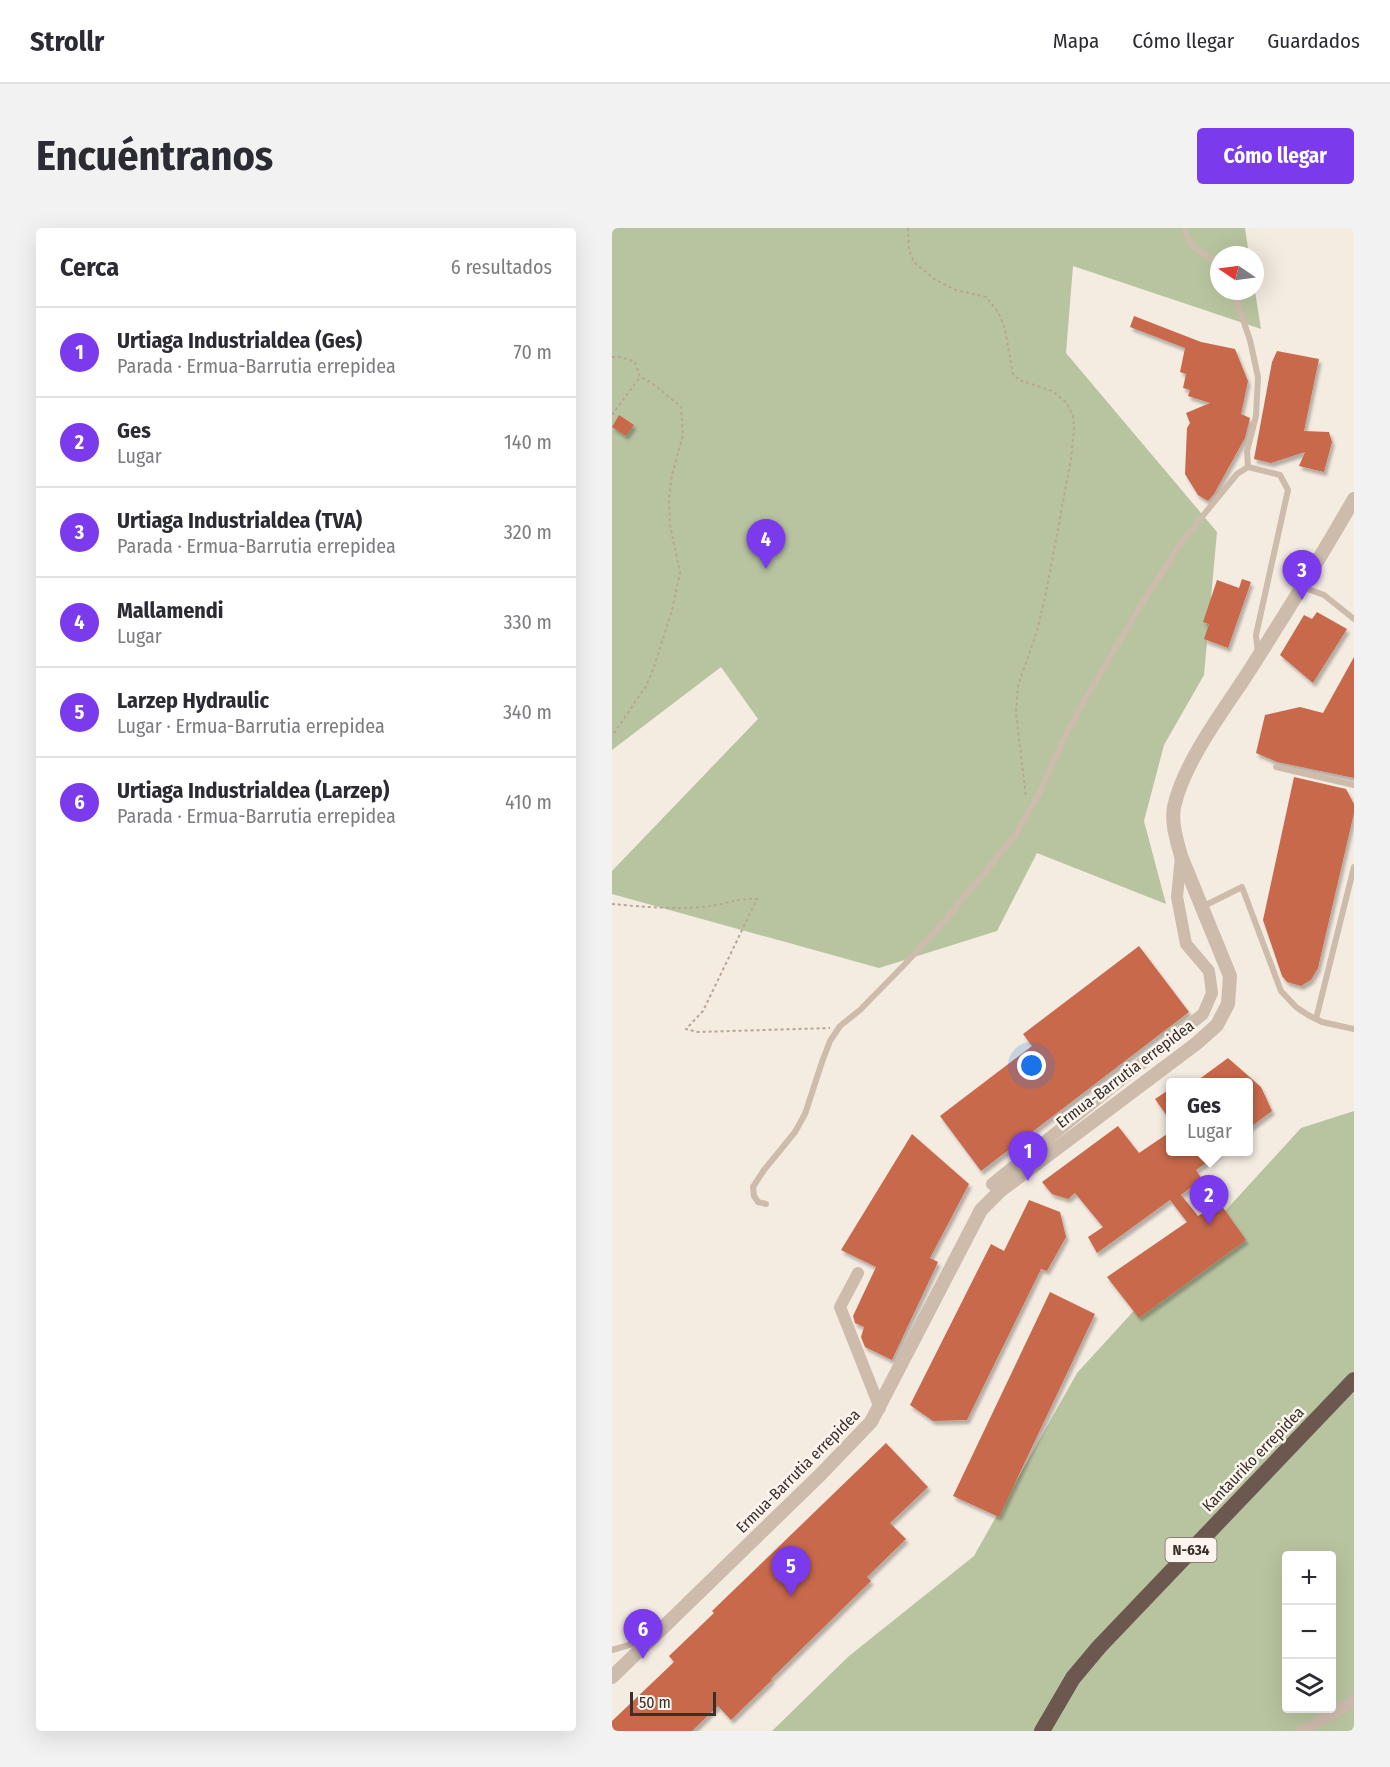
<!DOCTYPE html>
<html lang="es">
<head>
<meta charset="utf-8">
<style>
  :root { --surface:#fff; --page:#f2f2f3; --text:#2b2b33; --muted:#7c7c81; --line:#e1e1e2; --accent:#7c3aed }
  body { margin:0; font-family:"Fira Sans Condensed",sans-serif; background:var(--page); color:var(--text) }
  .controls { position:absolute; right:18px; bottom:18px; display:grid; overflow:hidden; border-radius:6px; box-shadow:0 6px 24px #0002 }
  .controls button { width:54px; height:54px; display:grid; place-items:center; padding:0; border:0; border-bottom:2px solid var(--line); background:var(--surface); color:var(--text); font:30px sans-serif }
  .compass { position:absolute; left:598px; top:18px; width:54px; height:54px; border-radius:50%; background:var(--surface); box-shadow:0 6px 24px #0002; rotate:283deg }
  .scale { position:absolute; left:18px; bottom:15px; width:86px; box-sizing:border-box; padding-left:6px; border:3px solid #3b302b; border-top:0; font-size:16px; line-height:21px; white-space:nowrap; color:#3b302b; -webkit-text-stroke:4px #fbf5ee; paint-order:stroke }
  .you { position:absolute; left:420px; top:838px; width:21px; height:21px; margin:-15px; border:4px solid #fff; border-radius:50%; background:#1a73e8; box-shadow:0 0 0 9px #1a73e833 }
  .badge { display:grid; place-items:center; width:39px; height:39px; border-radius:50%; background:var(--accent); color:#fff; font-size:20px; font-weight:700 }
  .pin { position:absolute; translate:-50% -50px; filter:drop-shadow(0 2px 3px #0008) }
  .pin::after { content:''; position:absolute; top:32px; width:21px; height:18px; background:inherit; clip-path:polygon(0 0,100% 0,50% 100%) }
  .popup { position:absolute; left:554px; top:850px; width:87px; height:78px; box-sizing:border-box; display:grid; place-content:center; border-radius:6px; background:var(--surface); filter:drop-shadow(0 2px 4px #0005); font-size:20px; white-space:nowrap; color:var(--muted) }
  .popup b { font-size:22px; color:var(--text) }
  .popup::after { content:''; position:absolute; left:50%; top:100%; margin-left:-12px; border:12px solid transparent; border-top-color:var(--surface) }
  .list { margin:0; padding:0; list-style:none }
  h2 { display:flex; justify-content:space-between; align-items:center; height:78px; margin:0; padding:0 24px; font-size:26px }
  h2 small { font-size:20px; font-weight:400; color:var(--muted) }
  .list li { display:grid; grid-template-columns:39px 1fr auto; gap:18px; align-items:center; box-sizing:border-box; height:90px; padding:0 24px; border-top:2px solid var(--line) }
  .list b { display:block; font-size:22px; white-space:nowrap }
  .list p { margin:0; font-size:20px; white-space:nowrap; color:var(--muted) }
  .list em { font-size:20px; font-style:normal; color:var(--muted) }
  .icon { flex:none; width:33px; height:33px; fill:none; stroke:currentColor; stroke-width:2; stroke-linecap:round; stroke-linejoin:round }
  .map { position:relative; flex:none; width:742px; height:1503px; overflow:hidden; border-radius:6px }
  header { display:flex; align-items:center; gap:36px; box-sizing:border-box; height:84px; padding:0 30px; background:var(--surface); border-bottom:2px solid var(--line) }
  header strong { font-size:28px }
  nav { display:flex; gap:33px; margin-inline-start:auto; font-size:21px }
  .intro { display:flex; align-items:center; justify-content:space-between; box-sizing:border-box; height:144px; padding:0 36px }
  h1 { margin:0; font-size:42px }
  .button { padding:15px 27px; border-radius:6px; background:var(--accent); color:#fff; font-size:21px; font-weight:700 }
  main { display:flex; gap:36px; padding:0 36px }
  aside { flex:1; background:var(--surface); border-radius:6px; box-shadow:0 6px 24px #0002 }
  .map>svg:first-child { display:block }
  .green { fill:#b8c4a0; fill-rule:evenodd }
  .building { fill:#c8694b; filter:url(#shadow) }
  .lines { fill:none; stroke-linecap:round; stroke-linejoin:round }
  .path { stroke:#b9a596; stroke-width:2; stroke-dasharray:3 3; stroke-linecap:butt }
  .service { stroke:#cdbbac; stroke-width:6 }
  .minor { stroke:#cdbbac; stroke-width:12 }
  .tertiary { stroke:#cdbbac; stroke-width:14 }
  .trunk { stroke:#6c584f; stroke-width:16 }
  .labels { text-anchor:middle; dominant-baseline:central; stroke-width:5; stroke-linejoin:round; paint-order:stroke }
  .shield { fill:#fbf5ee; stroke:#756b66; stroke-width:1.5 }
  .shield-label { font-size:15px; font-weight:bold; fill:#3b302b }
  .street-label { font-size:16px; fill:#3b302b; stroke:#fbf5ee }
</style>
</head>
<body>
<header>
<strong>Strollr</strong>
<nav><a>Mapa</a><a>Cómo llegar</a><a>Guardados</a></nav>
</header>
<div class="intro"><h1>Encuéntranos</h1><a class="button">Cómo llegar</a></div>
<main>
<aside>
<h2>Cerca<small>6 resultados</small></h2>
<ul class="list">
<li><span class="badge">1</span><div><b>Urtiaga Industrialdea (Ges)</b><p>Parada · Ermua-Barrutia errepidea</p></div><em>70 m</em></li>
<li><span class="badge">2</span><div><b>Ges</b><p>Lugar</p></div><em>140 m</em></li>
<li><span class="badge">3</span><div><b>Urtiaga Industrialdea (TVA)</b><p>Parada · Ermua-Barrutia errepidea</p></div><em>320 m</em></li>
<li><span class="badge">4</span><div><b>Mallamendi</b><p>Lugar</p></div><em>330 m</em></li>
<li><span class="badge">5</span><div><b>Larzep Hydraulic</b><p>Lugar · Ermua-Barrutia errepidea</p></div><em>340 m</em></li>
<li><span class="badge">6</span><div><b>Urtiaga Industrialdea (Larzep)</b><p>Parada · Ermua-Barrutia errepidea</p></div><em>410 m</em></li>
</ul>
</aside>
<div class="map">
<svg width="742" height="1503" viewBox="0 0 742 1503">
  <defs>
    <filter id="shadow"><feDropShadow dx="2.5" dy="4" stdDeviation="1.5" flood-color="#0004"/></filter>
  </defs>
  <rect width="100%" height="100%" fill="#f4ebe1"/>
  <g class="green">
    <path d="M0 0H633L637 27H607V63H643L649 101 461 38 454 125 605 304 592 447 552 517 532 593 554 676 425 625 385 703 267 740 0 666V643L146 491 109 439 0 522Z"/>
    <path d="M742 883V1503H160L237 1428 362 1328 465 1145 689 900ZM674 1328H720V1480H674Z"/>
  </g>
  <g class="building">
    <path d="M522 88 589 114 623 121 636 153 629 186 638 190 633 210 602 266 596 273 586 267 573 246 575 200 578 195 574 185 598 175 576 168 578 162 571 160 574 146 568 144 573 120 518 99Z"/>
    <path d="M665 123 707 131 692 203 717 204 720 214 712 244 687 238 693 224 659 235 642 231 660 134Z"/>
    <path d="M7 187 22 197 14 208 0 199Z"/>
    <path d="M630 351 639 354 616 420 592 411 597 396 591 394 605 352 627 360Z"/>
    <path d="M705 384 735 401 701 455 668 427 692 387 700 391Z"/>
    <path d="M742 429V550L665 534 644 525 653 487 688 479 711 485Z"/>
    <path d="M682 549 734 561 742 576V585L706 740 699 752 689 758 675 754 670 748 651 692Z"/>
    <path d="M527 718 577 784 369 943 328 888 420 818 411 806Z"/>
    <path d="M616 830 649 859 660 883 636 901V855H582Z"/>
    <path d="M558 861V892L543 871Z"/>
    <path d="M506 898 527 925 558 904V924H609L584 942 590 951 569 967 586 988 607 974 634 1012 527 1090 495 1049 575 994 558 972 485 1025 476 1009 491 999 463 965 456 971 440 966 430 954Z"/>
    <path d="M300 906 357 956 318 1030 326 1034 280 1132 253 1119 249 1109 252 1099 243 1095 241 1088 264 1039 229 1022Z"/>
    <path d="M417 972 448 984 454 1009 435 1043 429 1041 355 1192 321 1193 298 1177 379 1016 392 1023Z"/>
    <path d="M438 1064 483 1086 387 1289 341 1268Z"/>
    <path d="M274 1215 316 1259 278 1295 294 1311 255 1349 259 1353 159 1451 160 1452 119 1492 106 1478 80 1503H0V1493L62 1434 57 1428 102 1385 100 1383Z"/>
  </g>
  <g class="lines">
    <g class="path">
      <path d="M296 0 297 22 302 34 322 51 344 62 374 69 386 84 393 101 401 146 407 152 440 163 454 174 461 188 462 202 459 231 434 365 425 403 406 458 404 484 414 570"/>
      <path d="M0 129H9L23 134 28 149 39 154 69 179 71 207 60 247 57 270 58 297 68 345 60 382 42 439 34 458 0 508"/>
      <path d="M0 187 28 149"/>
      <path d="M0 676C31 679 68 682 99 678 114 676 129 669 145 671L91 783 74 801 86 804 218 800"/>
    </g>
    <g class="service">
      <path d="M573 0C573 20 594 25 607 36"/>
      <path d="M621 63 638 112 646 149 644 188 635 223 636 239"/>
      <path d="M690 359 712 367 742 391"/>
      <path d="M664 539 742 557"/>
      <path d="M590 679 630 659 669 763 684 779 696 787 710 794 742 801"/>
      <path d="M704 791 742 639"/>
      <path d="M154 976 146 974 142 968 141 959 152 942 183 904 193 886 210 834 218 813 228 798 248 782 294 735 334 691 402 609 427 566 452 510 472 473 529 377 571 312 625 246 636 239 668 247 676 262 644 407 646 425"/>
      <path d="M0 1422 34 1412"/>
    </g>
    <g class="minor">
      <path d="M388 963 380 956 591 786 600 765 597 743 574 716 565 669 569 628"/>
      <path d="M246 1045 228 1079 268 1180"/>
      <path d="M690 1503 742 1473"/>
    </g>
    <path class="tertiary" d="M0 1449 208 1247 259 1194 369 982 388 963 585 815 605 797 616 776 618 748 569 628C565 613 559 595 562 579 571 537 608 487 632 451 670 392 707 332 742 271"/>
    <path class="trunk" d="M430 1503 461 1450 487 1419 742 1152"/>
  </g>
  <g class="labels">
    <rect class="shield" x="553.5" y="1310" width="51" height="24" rx="4.5"/>
    <g class="shield-label">
      <text x="579" y="1322">N-634</text>
    </g>
    <g class="street-label">
      <text transform="translate(513 846) rotate(-37)">Ermua-Barrutia errepidea</text>
      <text transform="translate(641 1231) rotate(-46)">Kantauriko errepidea</text>
      <text transform="translate(186 1243) rotate(-45)">Ermua-Barrutia errepidea</text>
    </g>
  </g>
</svg>
<div class="controls">
<button>+</button>
<button>−</button>
<button><svg class="icon" aria-label="layers" viewBox="0 0 24 24"><path d="M12 4l9 5-9 5-9-5zM3 14l9 5 9-5"/></svg></button>
</div>
<svg class="compass" viewBox="-18 -18 36 36"><path d="M0-13l5 13h-10z" fill="#e53935"/><path d="M0 13l5-13h-10z" fill="#7c7c81"/></svg>
<div class="scale">50 m</div>
<div class="you"></div>
<div class="pin badge" style="left:416px;top:953px">1</div>
<div class="pin badge" style="left:597px;top:997px">2</div>
<div class="popup"><b>Ges</b>Lugar</div>
<div class="pin badge" style="left:690px;top:372px">3</div>
<div class="pin badge" style="left:154px;top:341px">4</div>
<div class="pin badge" style="left:179px;top:1368px">5</div>
<div class="pin badge" style="left:31px;top:1431px">6</div>
</div>
</main>
</body>
</html>
